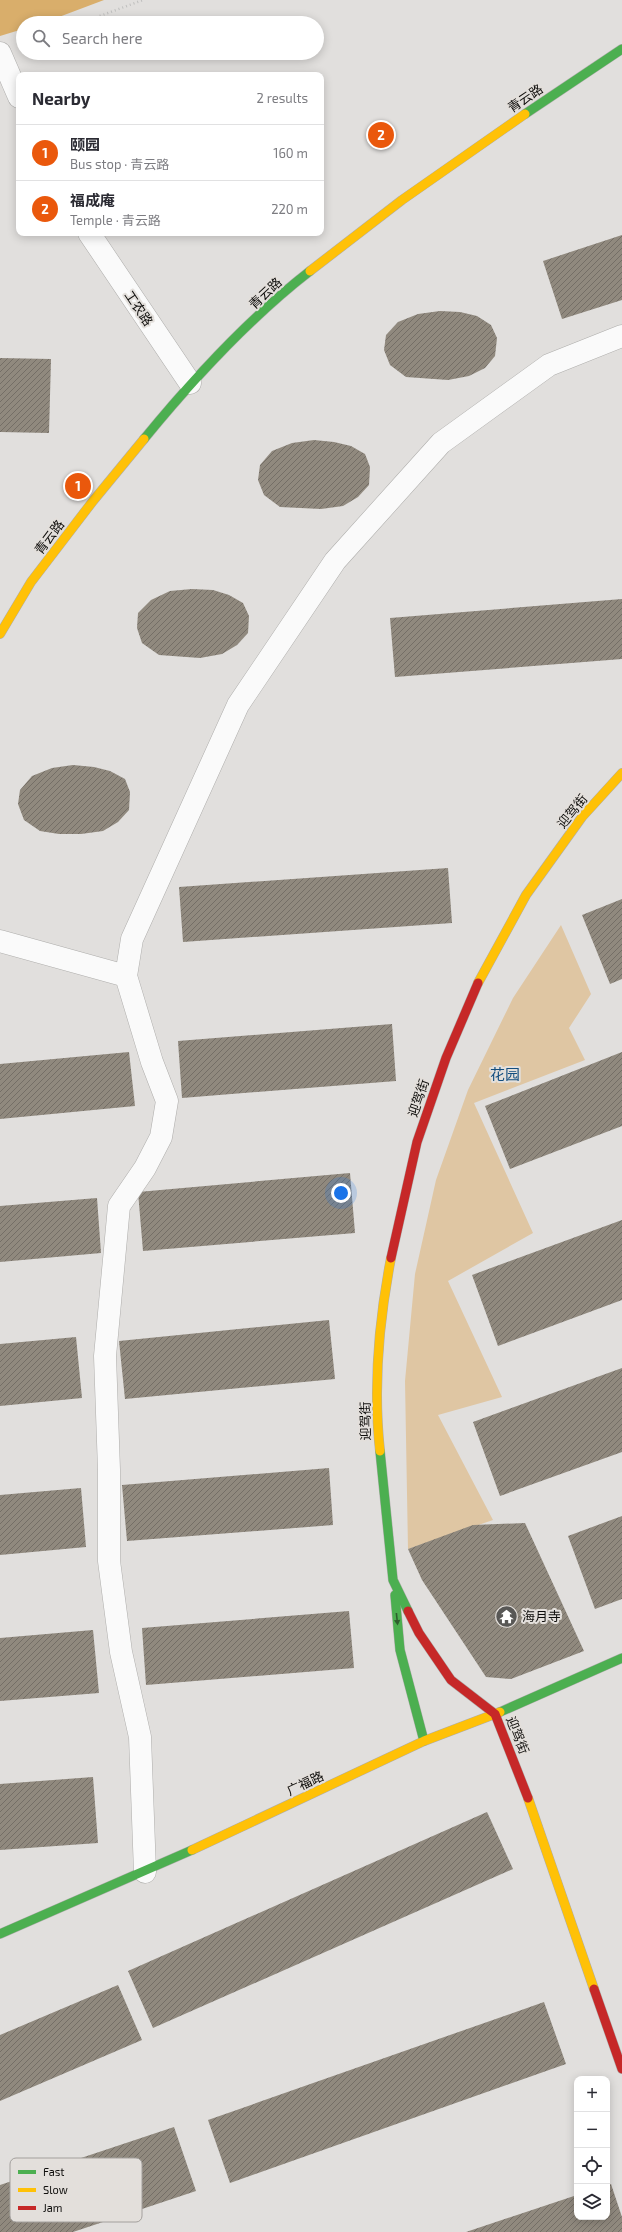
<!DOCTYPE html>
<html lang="en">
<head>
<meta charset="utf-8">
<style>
  :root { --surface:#fff; --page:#f7f7f7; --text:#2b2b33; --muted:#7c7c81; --line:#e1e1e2; --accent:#ea580c }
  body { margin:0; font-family:"Exo 2","Noto Sans SC",sans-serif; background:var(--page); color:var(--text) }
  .controls { position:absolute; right:12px; bottom:12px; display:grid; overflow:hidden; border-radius:8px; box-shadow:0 2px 10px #0003 }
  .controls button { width:36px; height:36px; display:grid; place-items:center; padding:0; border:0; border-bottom:1px solid var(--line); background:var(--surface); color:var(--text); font:20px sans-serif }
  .you { position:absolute; left:341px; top:1193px; width:14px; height:14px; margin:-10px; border:3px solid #fff; border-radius:50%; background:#1a73e8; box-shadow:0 0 0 6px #1a73e833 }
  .badge { display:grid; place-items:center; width:26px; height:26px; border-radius:50%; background:var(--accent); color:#fff; font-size:13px; font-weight:700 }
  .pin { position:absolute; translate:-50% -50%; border:2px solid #fff; box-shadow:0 1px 4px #0006 }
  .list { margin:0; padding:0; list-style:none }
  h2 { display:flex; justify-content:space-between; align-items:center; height:52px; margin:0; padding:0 16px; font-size:17px }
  h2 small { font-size:13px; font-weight:400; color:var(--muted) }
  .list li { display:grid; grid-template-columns:26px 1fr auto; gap:12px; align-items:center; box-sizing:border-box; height:56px; padding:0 16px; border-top:1px solid var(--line) }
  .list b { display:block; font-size:15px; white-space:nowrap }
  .list p { margin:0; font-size:13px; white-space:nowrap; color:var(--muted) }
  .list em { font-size:13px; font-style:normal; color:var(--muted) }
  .icon { flex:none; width:22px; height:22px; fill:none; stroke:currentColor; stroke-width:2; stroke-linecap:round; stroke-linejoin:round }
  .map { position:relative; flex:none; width:622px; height:2232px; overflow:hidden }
  .search { position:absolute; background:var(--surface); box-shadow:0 2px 10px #0003; left:16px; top:16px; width:308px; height:44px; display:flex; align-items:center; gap:10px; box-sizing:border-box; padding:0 14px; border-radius:22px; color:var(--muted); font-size:15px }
  .panel { position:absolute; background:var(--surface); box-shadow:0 2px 10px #0003; left:16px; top:72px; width:308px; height:164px; border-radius:8px }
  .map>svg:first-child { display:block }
  .grass { fill:#dfc6a3 }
  .water { fill:#d9ae6b }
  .building { fill:url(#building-hatch) }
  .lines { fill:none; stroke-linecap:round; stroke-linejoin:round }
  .street-casing { stroke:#aeadab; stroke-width:23 }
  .fast-casing { stroke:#aeadab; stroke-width:10 }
  .slow-casing { stroke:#aeadab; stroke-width:10 }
  .jam-casing { stroke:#aeadab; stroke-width:10 }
  .path { stroke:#bfbfbe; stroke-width:2.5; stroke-dasharray:1 3; stroke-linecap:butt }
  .street { stroke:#fafafa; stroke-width:22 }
  .fast { stroke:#4caf50; stroke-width:9 }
  .slow { stroke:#ffc107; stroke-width:9 }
  .jam { stroke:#c62828; stroke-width:9 }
  .oneway { fill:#2e5e2e }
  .labels { text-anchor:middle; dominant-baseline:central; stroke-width:4; stroke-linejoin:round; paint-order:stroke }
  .street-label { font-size:13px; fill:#0f0e0c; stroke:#e3dfdb }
  .poi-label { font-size:13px; fill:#0f0e0c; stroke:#e3dfdb; text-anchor:start }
  .quarter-label { font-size:15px; fill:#134e7f; stroke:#e3dfdb }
  .key { fill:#e3dfdb; stroke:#a3a09d; stroke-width:1 }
  .key-label { font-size:11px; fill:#0f0e0c }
</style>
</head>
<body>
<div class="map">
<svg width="622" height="2232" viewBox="0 0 622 2232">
  <defs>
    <pattern id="building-hatch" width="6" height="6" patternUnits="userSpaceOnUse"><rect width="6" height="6" fill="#90897e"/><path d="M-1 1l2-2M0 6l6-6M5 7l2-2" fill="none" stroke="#746e66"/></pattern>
  </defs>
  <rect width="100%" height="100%" fill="#e1dfdd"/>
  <path class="grass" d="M561 925 591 994 569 1028 585 1060 474 1103 533 1233 448 1281 502 1397 438 1415 493 1520 408 1549 405 1381 415 1274 436 1180 468 1090 513 998Z"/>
  <path class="water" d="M0 0H104L43 23H23V29L0 36Z"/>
  <g class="building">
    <path d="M622 235V300L562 319 543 261Z"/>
    <path d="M440 311 460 312 477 316 491 325 497 338 495 356 485 368 469 376 448 380 406 377 390 365 384 350 386 335 398 322 418 314Z"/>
    <path d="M0 358 51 359 49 433 0 432Z"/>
    <path d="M314 440 334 442 351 446 365 454 370 467 369 485 358 497 343 506 321 509 280 507 264 495 258 480 260 465 272 451 292 443Z"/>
    <path d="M192 589 213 590 229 595 243 603 249 616 248 633 237 645 222 654 200 658 159 655 142 643 137 628 138 613 151 600 170 591Z"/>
    <path d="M622 599V659L395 677 390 618Z"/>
    <path d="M73 765 94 767 110 771 125 779 130 792 129 810 118 822 103 831 81 834H59L40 831 24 820 18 804 20 790 32 776 52 768Z"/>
    <path d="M448 868 452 923 183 942 179 887Z"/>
    <path d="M622 899V979L610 984 582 915Z"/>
    <path d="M392 1024 396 1081 182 1098 178 1041Z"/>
    <path d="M129 1052 135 1106 0 1119V1064Z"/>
    <path d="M622 1052V1126L510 1169 485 1106Z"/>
    <path d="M350 1173 355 1233 143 1251 138 1192Z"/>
    <path d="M97 1198 101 1253 0 1262V1206Z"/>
    <path d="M622 1220V1300L498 1346 472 1275Z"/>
    <path d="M329 1320 335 1379 125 1399 119 1341Z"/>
    <path d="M76 1337 82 1398 0 1406V1344Z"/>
    <path d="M622 1368V1452L500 1496 473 1422Z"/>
    <path d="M329 1468 333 1525 127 1541 122 1485Z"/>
    <path d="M81 1488 86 1547 0 1555V1495Z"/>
    <path d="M622 1516V1599L595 1609 568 1536Z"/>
    <path d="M525 1523 584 1651 511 1679 486 1677 422 1580 408 1549 473 1525Z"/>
    <path d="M349 1611 354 1668 146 1685 142 1628Z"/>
    <path d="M93 1630 99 1693 0 1701V1638Z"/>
    <path d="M93 1777 98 1843 0 1850V1784Z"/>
    <path d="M487 1812 513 1869 153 2028 128 1971Z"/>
    <path d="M118 1985 142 2040 0 2101V2035Z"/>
    <path d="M544 2002 566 2064 230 2183 208 2120Z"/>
    <path d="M174 2127 196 2191 73 2232H0V2185Z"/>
    <path d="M611 2184 622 2217V2232H466L577 2195V2217H607V2185Z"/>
  </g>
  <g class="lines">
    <defs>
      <g id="street">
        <path d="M0 53 19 97"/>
        <path d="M89 233 190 383"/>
        <path d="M0 941 126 976"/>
        <path d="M145 1872 140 1737 121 1652 109 1561V1470L105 1356 119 1206 145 1168 161 1137 167 1101 152 1062 126 976 132 939 238 705 335 561 441 443 549 365 622 336"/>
      </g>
      <g id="fast">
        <path d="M525 114 622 49"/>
        <path d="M144 439C194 378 248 319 310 271"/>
        <path d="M380 1451 393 1580 408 1611"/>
        <path d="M395 1595 400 1650 424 1741"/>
        <path d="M500 1712 622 1658"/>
        <path d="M0 1934 192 1850"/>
      </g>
      <g id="slow">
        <path d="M310 271 402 200 525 114"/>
        <path d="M0 634 31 582 93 501 144 439"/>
        <path d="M478 983 526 895 582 817 622 773"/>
        <path d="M380 1451C373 1387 379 1320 391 1258"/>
        <path d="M528 1798 594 1989"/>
        <path d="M192 1850 424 1741 500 1712"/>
      </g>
      <g id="jam">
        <path d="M391 1258 417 1142 446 1058 478 983"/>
        <path d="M408 1611 419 1633 451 1680 495 1714 528 1798"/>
        <path d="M594 1989 622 2069"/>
      </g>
    </defs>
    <use href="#street" class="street-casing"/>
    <use href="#fast" class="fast-casing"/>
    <use href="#slow" class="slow-casing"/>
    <use href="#jam" class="jam-casing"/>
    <path class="path" d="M81 23 143 0"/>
    <use href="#street" class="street"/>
    <use href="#fast" class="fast"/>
    <use href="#slow" class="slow"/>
    <use href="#jam" class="jam"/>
  </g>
  <defs><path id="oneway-solid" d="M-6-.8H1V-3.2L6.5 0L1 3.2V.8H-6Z"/></defs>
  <use class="oneway" href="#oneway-solid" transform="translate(397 1619) rotate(84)"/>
  <defs>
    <symbol id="temple-disc" viewBox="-11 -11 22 22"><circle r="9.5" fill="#585755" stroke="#e3dfdb"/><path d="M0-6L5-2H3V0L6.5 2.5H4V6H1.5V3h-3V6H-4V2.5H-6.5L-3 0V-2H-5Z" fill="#fff"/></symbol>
  </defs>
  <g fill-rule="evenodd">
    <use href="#temple-disc" x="494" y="1604" width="25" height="25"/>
  </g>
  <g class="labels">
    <g class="street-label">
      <text transform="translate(525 98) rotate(-34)">青云路</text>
      <text transform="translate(265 293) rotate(-43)">青云路</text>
      <text transform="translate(139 308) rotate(56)">工农路</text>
      <text transform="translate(49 537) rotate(-53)">青云路</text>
      <text transform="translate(572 811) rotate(-51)">迎驾街</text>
      <text transform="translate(418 1098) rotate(-71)">迎驾街</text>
      <text transform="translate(365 1421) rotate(-91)">迎驾街</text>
      <text transform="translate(518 1735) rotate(68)">迎驾街</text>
      <text transform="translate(305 1783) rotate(-25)">广福路</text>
    </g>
    <g class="poi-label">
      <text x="522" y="1616">海月寺</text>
    </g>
    <g class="quarter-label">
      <text x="505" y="1074">花园</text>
    </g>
  </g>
  <rect x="10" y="2158" width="132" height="64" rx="6" class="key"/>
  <rect x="18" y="2170" width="18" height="4" fill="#4caf50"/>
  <rect x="18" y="2188" width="18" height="4" fill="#ffc107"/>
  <rect x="18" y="2206" width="18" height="4" fill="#c62828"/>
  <g class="key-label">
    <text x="43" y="2176">Fast</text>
    <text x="43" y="2194">Slow</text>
    <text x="43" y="2212">Jam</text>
  </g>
</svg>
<div class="controls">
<button>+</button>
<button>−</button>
<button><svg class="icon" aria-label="locate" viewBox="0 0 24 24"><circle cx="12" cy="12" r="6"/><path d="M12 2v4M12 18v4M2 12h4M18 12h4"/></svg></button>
<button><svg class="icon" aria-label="layers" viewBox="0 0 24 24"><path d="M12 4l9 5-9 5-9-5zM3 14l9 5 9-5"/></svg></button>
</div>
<div class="you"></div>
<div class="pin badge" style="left:78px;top:486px">1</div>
<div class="pin badge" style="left:381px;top:135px">2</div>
<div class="search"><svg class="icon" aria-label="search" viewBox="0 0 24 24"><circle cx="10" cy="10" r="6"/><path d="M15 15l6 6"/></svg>Search here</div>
<section class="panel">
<h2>Nearby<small>2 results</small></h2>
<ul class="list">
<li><span class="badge">1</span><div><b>颐园</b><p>Bus stop · 青云路</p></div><em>160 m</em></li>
<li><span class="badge">2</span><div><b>福成庵</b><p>Temple · 青云路</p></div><em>220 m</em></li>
</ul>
</section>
</div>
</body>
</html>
